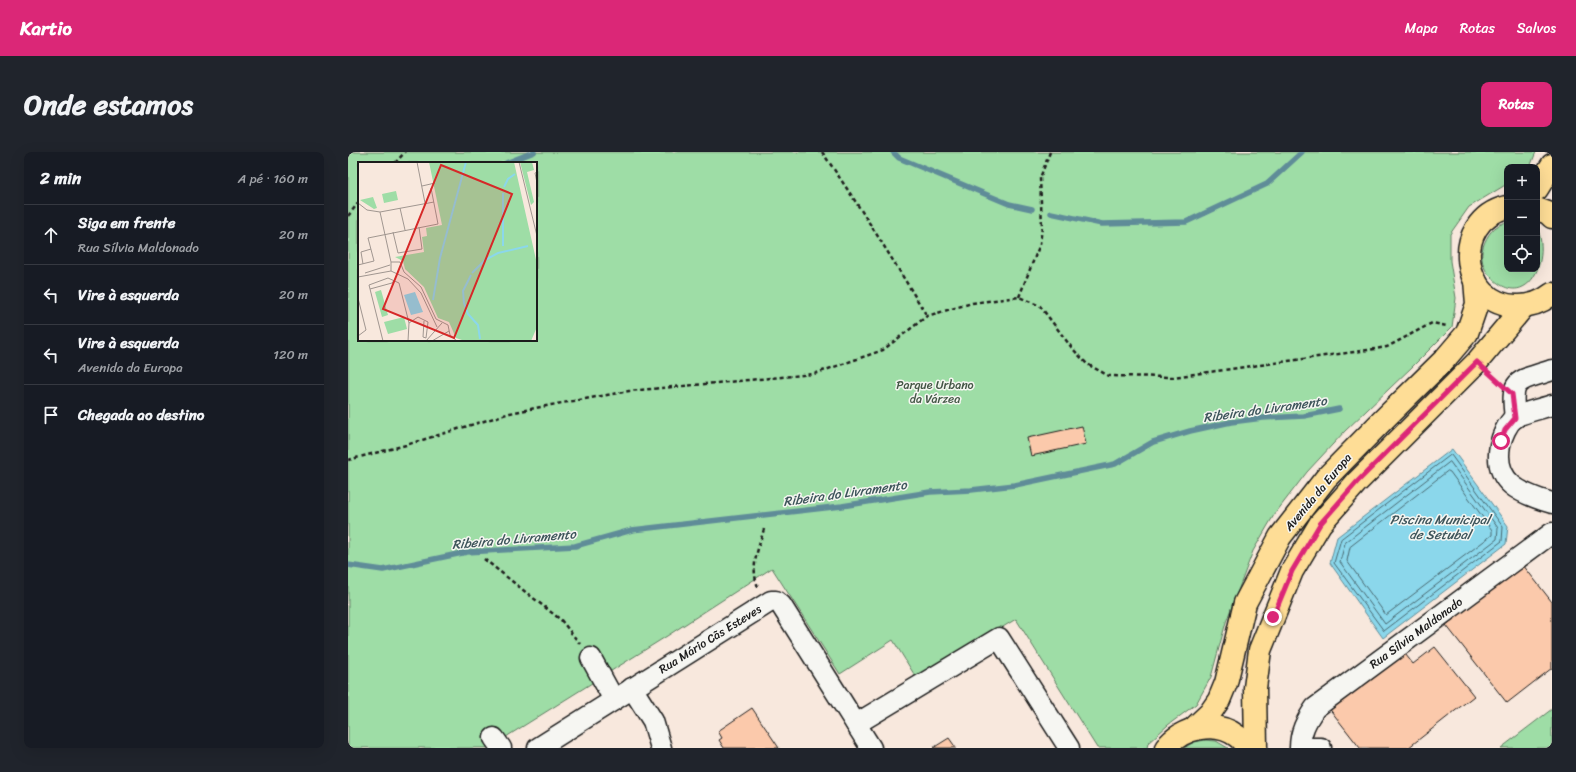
<!DOCTYPE html>
<html lang="pt">
<head>
<meta charset="utf-8">
<style>
  :root { --surface:#171b24; --page:#20242c; --text:#f1f3f6; --muted:#9ea1a6; --line:#363941; --accent:#db2777 }
  body { margin:0; font-family:Sriracha,sans-serif; background:var(--page); color:var(--text) }
  .controls { position:absolute; right:12px; top:12px; display:grid; overflow:hidden; border-radius:8px; box-shadow:0 4px 16px #0002 }
  .controls button { width:36px; height:36px; display:grid; place-items:center; padding:0; border:0; border-bottom:1px solid var(--line); background:var(--surface); color:var(--text); font:20px sans-serif }
  .stop { position:absolute; width:12px; height:12px; margin:-9px; border:3px solid #db2777; border-radius:50%; background:#fff }
  .stop.end { background:#db2777; border-color:#fff; box-shadow:0 1px 4px #0008 }
  .list { margin:0; padding:0; list-style:none }
  h2 { display:flex; justify-content:space-between; align-items:center; height:52px; margin:0; padding:0 16px; font-size:17px }
  h2 small { font-size:13px; font-weight:400; color:var(--muted) }
  .list li { display:grid; grid-template-columns:26px 1fr auto; gap:12px; align-items:center; box-sizing:border-box; height:60px; padding:0 16px; border-top:1px solid var(--line) }
  .list b { display:block; font-size:15px; white-space:nowrap }
  .list p { margin:0; font-size:13px; white-space:nowrap; color:var(--muted) }
  .list em { font-size:13px; font-style:normal; color:var(--muted) }
  .icon { flex:none; width:22px; height:22px; fill:none; stroke:currentColor; stroke-width:2; stroke-linecap:round; stroke-linejoin:round }
  .map { position:relative; flex:none; width:1204px; height:596px; overflow:hidden; border-radius:8px }
  header { display:flex; align-items:center; gap:24px; box-sizing:border-box; height:56px; padding:0 20px; background:var(--accent); color:#fff }
  header strong { font-size:19px }
  nav { display:flex; gap:22px; margin-inline-start:auto; font-size:14px }
  .intro { display:flex; align-items:center; justify-content:space-between; box-sizing:border-box; height:96px; padding:0 24px }
  h1 { margin:0; font-size:28px }
  .button { padding:10px 18px; border-radius:8px; background:var(--accent); color:#fff; font-size:14px; font-weight:700 }
  main { display:flex; gap:24px; padding:0 24px }
  aside { flex:1; background:var(--surface); border-radius:8px; box-shadow:0 4px 16px #0002 }
  .map>svg:first-child { display:block }
  .green { fill:#9edda6; stroke:#5d7c61; fill-rule:evenodd }
  .water { fill:#8bd7eb; stroke:#5f8c98 }
  .lines { fill:none; stroke-linecap:round; stroke-linejoin:round }
  .shore { stroke:#48676f; stroke-width:1 }
  .stream { stroke:#5f8c98; stroke-width:5.5 }
  .building { fill:#fbc9ab; stroke:#1c1c1c }
  .minor-casing { stroke:#1c1c1c; stroke-width:23 }
  .major-casing { stroke:#1c1c1c; stroke-width:25 }
  .path { stroke:#1c1c1c; stroke-width:2.5; stroke-dasharray:4 3; stroke-linecap:butt }
  .minor { stroke:#f6f6f2; stroke-width:20 }
  .major { stroke:#fedd96; stroke-width:22 }
  .route { stroke:#db2777; stroke-width:5 }
  .labels { text-anchor:middle; dominant-baseline:central; stroke-width:3; stroke-linejoin:round; paint-order:stroke }
  .park-label { font-size:12px; fill:#435645; stroke:#f6f6f2 }
  .street-label { font-size:12px; fill:#1c1c1c; stroke:#f6f6f2 }
  .water-label { font-size:13px; font-style:italic; fill:#3d545a; stroke:#f6f6f2 }
  .inset-river { fill:none; stroke:#8bd7eb; stroke-width:2 }
  .inset-road { fill:none; stroke:#a09690; stroke-width:1 }
  .view { fill:#d62828; fill-opacity:0.15; stroke:#d62828; stroke-width:2 }
  .inset-edge { fill:none; stroke:#1c1c1c; stroke-width:2 }
</style>
</head>
<body>
<header>
<strong>Kartio</strong>
<nav><a>Mapa</a><a>Rotas</a><a>Salvos</a></nav>
</header>
<div class="intro"><h1>Onde estamos</h1><a class="button">Rotas</a></div>
<main>
<aside>
<h2>2 min<small>A pé · 160 m</small></h2>
<ul class="list">
<li><svg class="icon" aria-label="ahead" viewBox="0 0 24 24"><path d="M12 20V5M6 11l6-6 6 6"/></svg><div><b>Siga em frente</b><p>Rua Sílvia Maldonado</p></div><em>20 m</em></li>
<li><svg class="icon" aria-label="left" viewBox="0 0 24 24"><path d="M17 20v-9H6M10 6l-5 5 5 5"/></svg><div><b>Vire à esquerda</b></div><em>20 m</em></li>
<li><svg class="icon" aria-label="left" viewBox="0 0 24 24"><path d="M17 20v-9H6M10 6l-5 5 5 5"/></svg><div><b>Vire à esquerda</b><p>Avenida da Europa</p></div><em>120 m</em></li>
<li><svg class="icon" aria-label="arrive" viewBox="0 0 24 24"><path d="M6 21V4h12l-3 4 3 4H6"/></svg><div><b>Chegada ao destino</b></div></li>
</ul>
</aside>
<div class="map">
<svg width="1204" height="596" viewBox="0 0 1204 596">
  <rect width="100%" height="100%" fill="#f8e8dd"/>
  <filter id="ink" filterUnits="userSpaceOnUse"><feTurbulence type="fractalNoise" baseFrequency=".025" numOctaves="2"/><feDisplacementMap in="SourceGraphic" scale="8" xChannelSelector="R" yChannelSelector="G"/><feConvolveMatrix kernelMatrix="1 2 1 2 8 2 1 2 1" color-interpolation-filters="sRGB"/></filter>
  <g filter="url(#ink)">
    <g class="green">
      <path d="M0 0H1188L1182 15H1159V32L1121 55 1102 82V109L1108 146 1104 175 1064 215 997 279 959 320 926 363 905 399 878 470 863 525 848 552 820 573 800 591 799 596H749L668 467 569 527 545 488 492 522 424 416 319 484 161 583 143 596H0ZM11 11H188V188H11Z"/>
      <path d="M1159 70V117H1189V75C1204 111 1177 161 1142 124 1135 117 1132 105 1135 95 1139 83 1146 73 1159 70Z"/>
      <path d="M1204 557V596H1153Z"/>
      <path d="M857 588 868 589 880 596H836L846 590Z"/>
    </g>
    <path class="water" d="M1104 297 1160 374 1158 392 1035 486 982 411 989 385Z"/>
    <g class="lines">
      <g class="shore">
        <path d="M1103 303 1155 375 1154 389 1036 479 986 411 993 387Z"/>
        <path d="M1102 310 1150 376 1149 387 1037 472 992 410 997 391Z"/>
        <path d="M1100 319 1102 320 1144 378V383L1038 463 999 409 1002 395Z"/>
      </g>
      <g class="stream">
        <path d="M545 0 551 6 661 52 684 57"/>
        <path d="M158 11 186 0"/>
        <path d="M703 61 754 72 838 70 919 32 954 0"/>
        <path d="M0 413 35 418 119 400 227 394 284 378 494 354 582 340 623 338 667 333 767 312 805 290 842 279 883 270 915 266 956 264 991 257"/>
      </g>
    </g>
    <g class="building">
      <path d="M734 274 738 292 683 304 679 286Z"/>
      <path d="M1175 413 1204 450V516L1159 551 1098 473Z"/>
      <path d="M1087 495 1126 544 1060 596H1012L980 555 1054 498 1065 512Z"/>
      <path d="M404 556 431 596H376L371 588 374 586 370 579Z"/>
      <path d="M601 586 608 596H585Z"/>
    </g>
    <g class="lines">
      <defs>
        <g id="minor">
          <path d="M1204 253C1196 256 1172 261 1166 266 1159 272 1154 284 1152 293 1145 331 1173 342 1204 351"/>
          <path d="M1167 266C1162 225 1169 230 1204 218"/>
          <path d="M243 506 266 548"/>
          <path d="M284 536 305 569 313 596"/>
          <path d="M508 572 651 486 721 596"/>
          <path d="M146 586 153 596"/>
          <path d="M190 596 423 449H428L433 453 523 596"/>
          <path d="M952 596C952 580 958 569 967 556L1204 381"/>
          <path d="M961 596H973"/>
        </g>
        <g id="major">
          <path d="M1189 37 1204 13"/>
          <path d="M1159 55C1101 69 1113 155 1170 154 1183 154 1194 150 1204 142"/>
          <path d="M1189 57 1200 61 1204 65"/>
          <path d="M845 577 862 561 871 548 878 531 897 451 932 385 978 326 1035 268 1096 208 1119 181 1129 152 1127 128"/>
          <path d="M818 596C834 575 868 568 889 584 893 587 897 592 900 596"/>
          <path d="M908 596 907 536 912 498 944 419 972 372 1009 330 1129 210 1176 154"/>
        </g>
      </defs>
      <use href="#minor" class="minor-casing"/>
      <use href="#major" class="major-casing"/>
      <g class="path">
        <path d="M474 0C511 53 545 108 579 164"/>
        <path d="M47 11 57 0"/>
        <path d="M0 64 11 50"/>
        <path d="M671 145 692 92 694 75 692 26 702 0"/>
        <path d="M0 308 58 293 162 261 203 253 281 239 466 222 535 198 579 164 624 151 671 145 692 154 724 196 739 212 761 224 825 225 1020 198 1039 195 1084 171 1099 174"/>
        <path d="M136 407 213 468 232 492"/>
        <path d="M410 435C402 414 410 398 416 377"/>
      </g>
      <use href="#minor" class="minor"/>
      <use href="#major" class="major"/>
    </g>
  </g>
  <g class="lines" filter="url(#ink)">
    <path class="route" d="M925 465 944 419 972 372 1009 330 1129 210 1164 242 1167 266 1157 278 1153 289"/>
  </g>
  <g class="labels">
    <g class="park-label">
      <text x="587" y="233">Parque Urbano<tspan x="587" dy="14">da Várzea</tspan></text>
    </g>
    <g class="street-label">
      <text transform="translate(970 340) rotate(-50)">Avenida da Europa</text>
      <text transform="translate(1068 481) rotate(-36)">Rua Sílvia Maldonado</text>
      <text transform="translate(362 487) rotate(-32)">Rua Mário Cãs Esteves</text>
    </g>
    <g class="water-label">
      <text transform="translate(917 257) rotate(-8)">Ribeira do Livramento</text>
      <text transform="translate(497 341) rotate(-8)">Ribeira do Livramento</text>
      <text x="1092" y="367">Piscina Municipal<tspan x="1092" dy="15">de Setubal</tspan></text>
      <text transform="translate(166 387) rotate(-5)">Ribeira do Livramento</text>
    </g>
  </g>
  <g transform="translate(10 10)">
    <rect width="179" height="179" fill="#f8e8dd"/>
    <path d="M71 0H156L179 102V165L173 179H107L98 176 91 160 80 156 66 125 47 107 45 99 37 95 66 90 64 75 69 74 68 66 84 63ZM162 0H174L176 8 169 10 176 40 173 43ZM38 29 40 38 26 41 24 32ZM15 35 19 46 16 47 2 38ZM23 128 30 153 24 155 17 130ZM46 155 49 167 30 172 26 160Z" fill="#9edda6"/>
    <path d="M57 130 65 150 53 153 46 133Z" fill="#8bd7eb"/>
    <path class="inset-river" d="M146 25 150 17 157 12M145 31V84M114 111 127 98 140 91 170 84M113 113 105 129 106 141 110 152 120 163 122 177M75 138 82 96 108 0"/>
    <path class="inset-road" d="M59 0 67 41M161 0 179 74M179 10 177 11 179 21M64 24 77 21M0 41 9 48 22 50 76 40M42 46 47 68M22 50 33 100M35 70 40 91 64 87 61 65M5 102 3 90 13 87M0 103 16 99 10 76 80 62 73 26M7 111 32 103M0 115 33 109M12 127 34 121 37 117M0 136 8 168 0 174M51 161 60 155 70 160 68 176 65 175 66 159M79 165 63 131 50 117 33 109V100H42L46 110 63 125 78 157 90 163 92 173 99 179M25 179 11 123 30 116 41 121 51 161 50 179M68 179 84 161M74 179 91 169"/>
    <path class="view" d="M83 3 154 32 96 176 25 147Z"/>
    <rect width="179" height="179" class="inset-edge"/>
  </g>
</svg>
<div class="controls">
<button>+</button>
<button>−</button>
<button><svg class="icon" aria-label="locate" viewBox="0 0 24 24"><circle cx="12" cy="12" r="6"/><path d="M12 2v4M12 18v4M2 12h4M18 12h4"/></svg></button>
</div>
<div class="stop" style="left:1153px;top:289px"></div>
<div class="stop end" style="left:925px;top:465px"></div>
</div>
</main>
</body>
</html>
